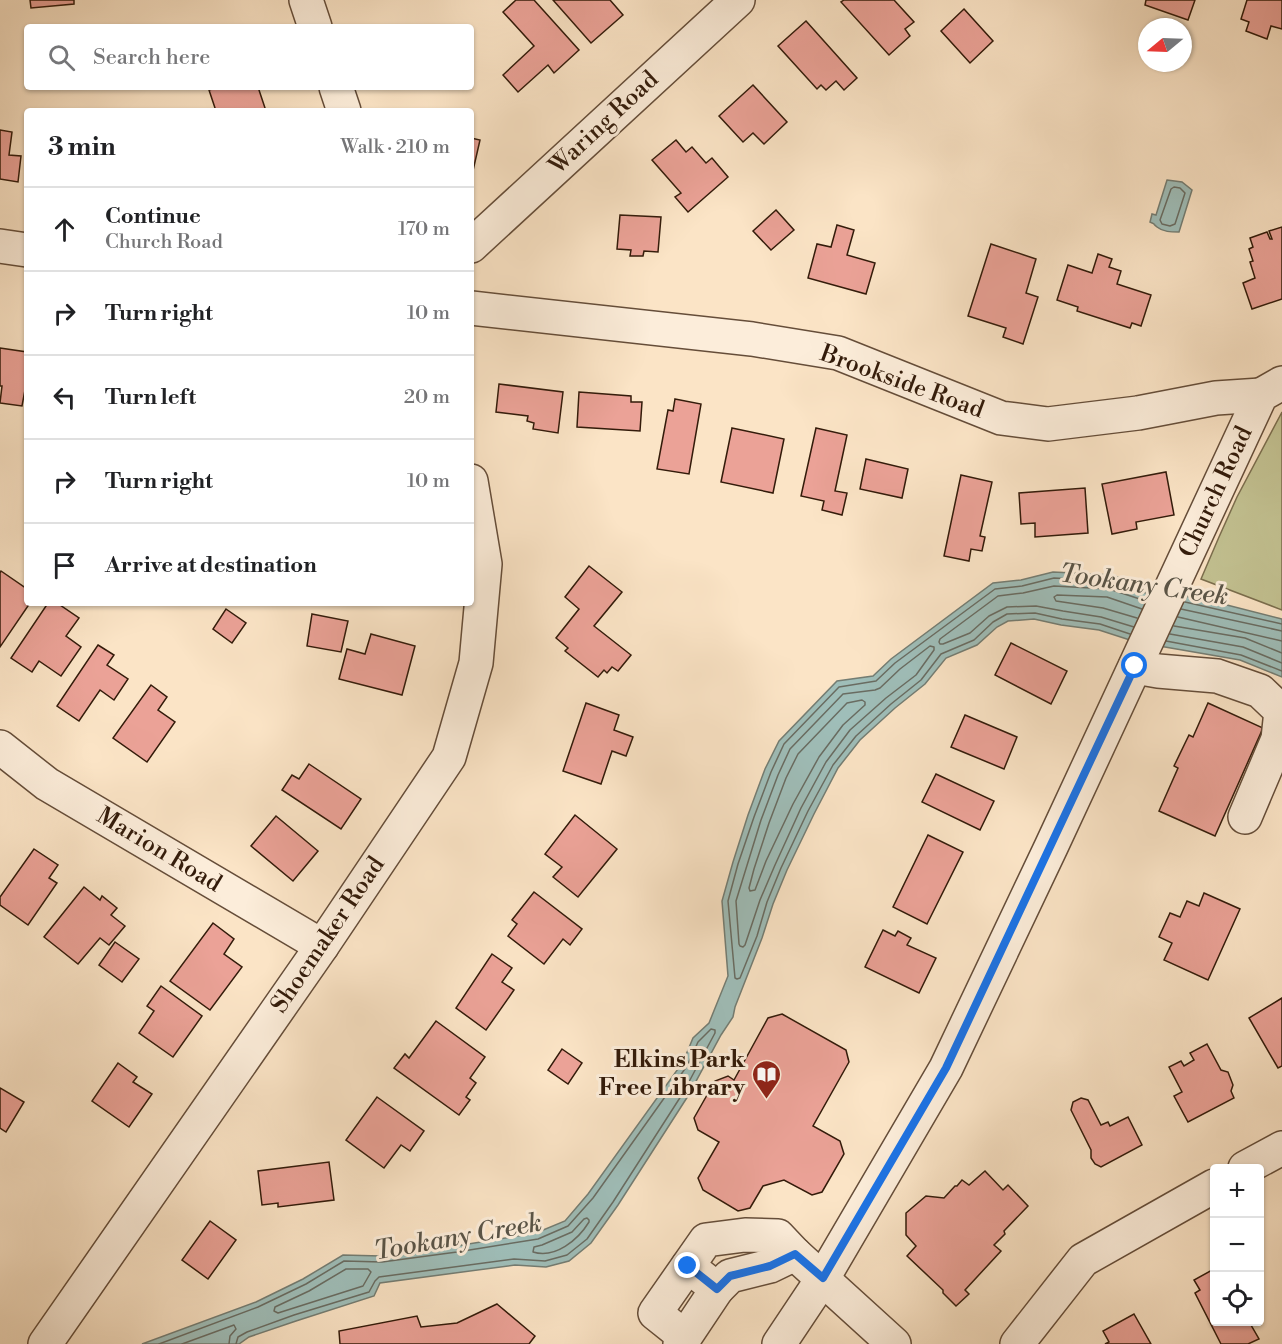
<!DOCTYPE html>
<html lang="en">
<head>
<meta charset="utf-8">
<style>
  :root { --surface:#fff; --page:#f6f6f6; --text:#202124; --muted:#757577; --line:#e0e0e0 }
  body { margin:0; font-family:"Libre Bodoni",serif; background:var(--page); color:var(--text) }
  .controls { position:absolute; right:18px; bottom:18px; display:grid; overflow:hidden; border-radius:6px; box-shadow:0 2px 4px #0004 }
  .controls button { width:54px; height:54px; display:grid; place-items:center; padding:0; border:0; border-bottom:2px solid var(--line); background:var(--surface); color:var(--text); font:30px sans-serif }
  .compass { position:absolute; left:1138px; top:18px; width:54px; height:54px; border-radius:50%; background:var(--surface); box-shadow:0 2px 4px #0004; rotate:251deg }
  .stop { position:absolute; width:18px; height:18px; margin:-14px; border:4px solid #1a73e8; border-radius:50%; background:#fff }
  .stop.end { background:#1a73e8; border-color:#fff; box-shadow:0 2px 6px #0008 }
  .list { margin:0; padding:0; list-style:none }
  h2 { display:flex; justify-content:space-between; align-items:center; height:78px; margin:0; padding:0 24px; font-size:26px }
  h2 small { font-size:20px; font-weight:400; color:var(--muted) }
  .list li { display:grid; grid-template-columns:39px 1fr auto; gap:18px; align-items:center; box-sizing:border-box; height:84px; padding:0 24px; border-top:2px solid var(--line) }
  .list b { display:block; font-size:22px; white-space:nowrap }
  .list p { margin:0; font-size:20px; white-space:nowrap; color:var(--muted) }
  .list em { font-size:20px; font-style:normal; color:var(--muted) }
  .icon { flex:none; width:33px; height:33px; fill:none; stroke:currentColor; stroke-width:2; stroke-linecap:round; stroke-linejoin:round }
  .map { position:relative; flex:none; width:1282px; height:1344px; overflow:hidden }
  .search { position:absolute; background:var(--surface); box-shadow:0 2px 4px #0004; left:24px; top:24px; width:450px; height:66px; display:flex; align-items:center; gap:15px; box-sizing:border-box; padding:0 21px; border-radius:6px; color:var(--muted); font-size:22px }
  .panel { position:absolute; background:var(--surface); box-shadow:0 2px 4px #0004; left:24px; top:108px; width:450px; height:498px; border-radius:6px }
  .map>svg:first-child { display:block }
  .green { fill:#c3c292; stroke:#7b6e4e; stroke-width:1.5 }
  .water { fill:#9fbeb9; stroke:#747d73; stroke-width:1.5 }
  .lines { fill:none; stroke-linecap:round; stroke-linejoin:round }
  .shore { stroke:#696c62; stroke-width:1.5 }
  .building { fill:#eba297; stroke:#331b0a; stroke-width:1.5 }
  .minor-casing { stroke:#654d39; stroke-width:36 }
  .minor { stroke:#fcedda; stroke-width:33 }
  .route { stroke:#1a73e8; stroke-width:8 }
  .labels { text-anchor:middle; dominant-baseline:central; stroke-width:6; stroke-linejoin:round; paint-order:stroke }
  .street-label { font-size:24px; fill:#331b0a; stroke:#fcedda }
  .poi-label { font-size:24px; font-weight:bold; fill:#331b0a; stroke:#fcedda; text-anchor:end }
  .water-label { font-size:26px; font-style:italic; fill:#595447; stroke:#fcedda }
</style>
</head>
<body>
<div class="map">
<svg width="1282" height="1344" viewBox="0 0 1282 1344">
  <rect width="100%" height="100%" fill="#fbe4c6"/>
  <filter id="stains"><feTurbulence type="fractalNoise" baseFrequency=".00333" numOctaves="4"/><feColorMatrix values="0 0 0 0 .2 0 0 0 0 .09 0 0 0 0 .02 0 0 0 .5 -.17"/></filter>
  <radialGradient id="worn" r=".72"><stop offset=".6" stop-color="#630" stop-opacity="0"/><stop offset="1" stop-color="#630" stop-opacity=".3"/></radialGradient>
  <path class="green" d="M1282 412V610L1201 579 1219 537 1237 497Z"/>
  <g class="water">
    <path d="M1167 180 1182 182 1192 190 1179 232C1171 232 1163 232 1157 227 1150 221 1158 226 1150 222L1152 214 1156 215Z"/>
    <path d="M1053 572 1112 575 1156 590 1223 604 1282 619V677L1240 660 1136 642 1099 630 1061 625 1034 619 1008 621 997 627 977 645 946 658 925 684 895 708 860 740 838 768 814 814 787 870 773 904 762 938 735 1007 733 1017 721 1035 688 1096 618 1205 591 1243 569 1261 546 1267 515 1265 380 1283 374 1296 296 1321 249 1337 239 1344H142L256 1302 303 1279 343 1255 381 1256 456 1246 536 1233 565 1221 588 1194 683 1062 693 1038 709 1023 728 976 722 901 733 862 748 815 765 769 779 741 837 681 873 676 891 659 993 583 1021 580Z"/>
  </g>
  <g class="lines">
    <g class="shore">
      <path d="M1174 187 1180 188 1185 193 1175 224 1170 226 1162 224 1160 220 1171 189Z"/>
      <path d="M1185 602 1282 624"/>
      <path d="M1181 609 1282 631"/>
      <path d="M1178 617 1282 641"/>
      <path d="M1137 618 1103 608 1056 601 1054 597 1057 595 1107 597 1142 609"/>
      <path d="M1174 626 1245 638 1282 653"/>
      <path d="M1134 627 1101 617 1063 611 1036 606 1007 607 989 616 970 633 943 644H940L939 642 940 639 998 596 1023 593 1054 586 1109 589 1146 601"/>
      <path d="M1130 634 1100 624 1062 619 1035 613 1007 614 993 622 974 640 941 654 921 680 891 704 856 736 833 765 808 811 781 868 767 902 757 936 740 978 737 979 735 978 728 901 738 864 754 817 771 772 784 744 839 687 876 681 895 663 995 589 1022 586 1054 578 1110 581 1149 594"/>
      <path d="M1170 634 1243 647 1282 663"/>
      <path d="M1166 641 1241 655 1282 671"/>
      <path d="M930 646 934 647V650L916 675 886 698 850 730 826 762 801 808 775 865 760 900 745 945 743 947 740 946 739 944 736 901 761 820 778 775 790 749 843 694 875 690 880 688 900 669Z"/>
      <path d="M862 700 865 702V705L843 725 819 757 793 804 766 861 755 890 750 891 749 888 754 869 769 823 786 778 798 754 847 703Z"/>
      <path d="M587 1218 589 1220V1222C578 1240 555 1259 533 1252L534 1247 542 1245 572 1232 584 1219Z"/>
      <path d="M346 1269H368L371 1272 363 1286 278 1313 274 1311 275 1307 309 1291Z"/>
      <path d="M159 1344 258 1307 306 1284 344 1261 382 1262 457 1252 538 1239 568 1226 593 1198 687 1066 698 1042 711 1029 715 1030V1033L683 1093 613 1202 587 1239 567 1255 545 1261 514 1259 379 1277 375 1281 369 1292 294 1315 247 1332 238 1337 236 1344"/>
      <path d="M182 1344 234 1325 236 1329 230 1336 229 1344"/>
    </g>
  </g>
  <g class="building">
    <path d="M30 0H74V4L31 8Z"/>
    <path d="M516 0H534L579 50 554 73 548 65 518 92 503 75 534 46 503 12Z"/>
    <path d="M553 0H610L623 15 591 43Z"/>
    <path d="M844 0H894L914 22 905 29 910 36 889 55 841 2Z"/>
    <path d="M1146 0H1195L1188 20 1145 5Z"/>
    <path d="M1247 0H1282V29L1271 26 1267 39 1246 31 1249 22 1241 19Z"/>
    <path d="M964 9 993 41 970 63 941 31Z"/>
    <path d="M806 21 857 78 844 90 836 81 826 90 821 85 817 89 778 46Z"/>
    <path d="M753 85 787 122 764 144 753 133 743 142 719 116Z"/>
    <path d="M219 87H258L266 111H216L209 90Z"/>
    <path d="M0 130 12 132 9 155 21 156 18 182 0 179Z"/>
    <path d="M471 138 480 140 472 175H471Z"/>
    <path d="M676 140 686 152 692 147 706 163 712 158 728 177 688 212 675 197 681 193 652 160Z"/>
    <path d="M776 210 794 230 771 250 753 231Z"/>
    <path d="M620 215 661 217 658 252 644 251 643 256H630L631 250 617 249Z"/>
    <path d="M837 225 854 230 847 255 875 263 866 294 808 278 817 244 831 247Z"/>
    <path d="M1282 227V299L1252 309 1243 283 1255 278 1250 262 1253 261 1249 249 1253 247 1250 238 1267 232 1270 239H1272L1269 231Z"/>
    <path d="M991 244 1036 259 1026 293 1038 297 1023 344 1003 337 1006 328 968 316Z"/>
    <path d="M1098 254 1112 259 1109 267 1121 271 1117 284 1151 295 1141 326 1132 323 1130 328 1077 311 1078 307 1057 300 1068 265 1092 273Z"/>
    <path d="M0 348 27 352V390H25L22 406 0 403 2 386H0Z"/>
    <path d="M499 384 563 392 558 433 533 429 534 423 527 421 528 416 496 412Z"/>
    <path d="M579 392 631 396V402H642L640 431 577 427Z"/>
    <path d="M675 399 701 404 689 474 657 469 668 410 673 411Z"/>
    <path d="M732 428 784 439 773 493 721 482Z"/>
    <path d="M816 428 847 435 835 491 847 493 842 515 822 510 824 501 801 496Z"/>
    <path d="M866 459 908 469 902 498 860 489Z"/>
    <path d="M1166 472 1174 515 1136 522 1137 529 1112 534 1102 484Z"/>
    <path d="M961 475 992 482 980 536 985 537 982 551 971 549 969 561 944 556Z"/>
    <path d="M1085 488 1088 533 1035 537V523L1021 524 1019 493Z"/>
    <path d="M589 566 622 592 594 626 631 655 618 671 612 667 607 673 604 670 598 677 565 651 568 648 556 638 579 609 565 597Z"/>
    <path d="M1 571 27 589V603H30L0 647V573Z"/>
    <path d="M48 603H57L79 618 66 636 81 647 61 676 39 661 32 672 11 658Z"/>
    <path d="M226 609 246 623 232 643 213 629Z"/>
    <path d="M312 614 348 621 341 652 307 646Z"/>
    <path d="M371 634 415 646 402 695 339 679 347 649 365 654Z"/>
    <path d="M1011 643 1067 671 1051 704 995 675Z"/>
    <path d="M98 645 114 655 107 665 128 679 114 700 100 690 79 721 57 706Z"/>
    <path d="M151 685 167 697 158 710 175 722 147 762 113 738Z"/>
    <path d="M586 703 619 715 614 730 633 737 626 756 612 751 601 784 563 771Z"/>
    <path d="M1208 703 1263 728 1215 836 1159 811 1178 768 1174 766 1189 735 1193 737Z"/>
    <path d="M965 715 1017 737 1004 769 951 747Z"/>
    <path d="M309 764 361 799 341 829 282 790 292 775 299 779Z"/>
    <path d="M936 774 994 801 980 830 922 802Z"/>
    <path d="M575 815 617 849 578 897 553 877 562 867 545 854Z"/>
    <path d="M276 816 318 851 293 881 251 846Z"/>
    <path d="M928 835 963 852 927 924 893 907Z"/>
    <path d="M34 849 58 865 49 878 57 883 28 925 0 905V897Z"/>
    <path d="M84 887 100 900 102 896 117 908 111 915 125 926 109 945 100 938 78 964 44 937Z"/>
    <path d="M534 892 582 929 570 945 563 939 544 964 508 936 517 924 512 920Z"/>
    <path d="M1204 893 1240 909 1208 980 1164 960 1172 943 1159 937 1170 913 1180 917 1187 901 1199 906Z"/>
    <path d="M213 923 234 939 224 954 242 967 210 1010 170 981Z"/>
    <path d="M883 930 895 936 898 931 911 938 907 945 936 958 919 993 865 967Z"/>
    <path d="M115 942 139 959 122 982 99 965Z"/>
    <path d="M492 954 512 968 502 982 514 990 486 1030 456 1008Z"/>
    <path d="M161 986 202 1016 173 1057 139 1033 154 1011 147 1006Z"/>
    <path d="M1282 998V1066L1278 1068 1249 1018Z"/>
    <path d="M782 1014 846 1050 849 1062 813 1126 840 1141 844 1154 822 1192 812 1195 784 1180 763 1186 750 1208 738 1211 703 1190 698 1178 719 1142 698 1130 694 1118 715 1081 728 1076 734 1080 768 1018Z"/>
    <path d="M436 1021 485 1057 470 1078 476 1083 466 1097 470 1100 459 1115 394 1068 405 1054 409 1058Z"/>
    <path d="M1207 1044 1221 1070 1228 1072 1233 1085 1231 1091 1234 1098 1188 1122 1174 1096 1182 1092 1169 1067 1181 1061 1184 1066 1194 1060 1190 1053Z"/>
    <path d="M562 1049 582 1063 568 1084 548 1070Z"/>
    <path d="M118 1063 137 1077 133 1082 152 1094 129 1127 92 1101Z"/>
    <path d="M0 1088 24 1102 6 1132 0 1128Z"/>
    <path d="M377 1097 424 1131 410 1151 401 1145 384 1168 346 1140Z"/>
    <path d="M1081 1098 1088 1100 1101 1125 1108 1122 1110 1126 1128 1117 1142 1145 1101 1167 1095 1164 1091 1158V1150L1071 1110 1073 1102Z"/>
    <path d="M329 1162 334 1200 278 1207V1203L262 1205 258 1171Z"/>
    <path d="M985 1171 1003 1190 1008 1185 1028 1206 1004 1231 1005 1234 994 1245 1001 1251 965 1290 969 1294 956 1306 943 1293V1290L907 1256 916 1246 906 1235V1213L926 1196 944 1198 955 1186H957L962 1180 969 1185Z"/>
    <path d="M210 1221 236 1240 208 1279 182 1260Z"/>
    <path d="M1214 1269V1322H1257L1251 1325 1259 1339 1248 1344H1221L1195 1293 1200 1290 1194 1280Z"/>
    <path d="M497 1304 535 1336 529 1344H340L339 1331 417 1316 421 1327 457 1323Z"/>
    <path d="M1134 1314 1151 1344H1105L1109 1342 1103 1331Z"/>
  </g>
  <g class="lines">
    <defs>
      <g id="minor">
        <path d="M306 0 315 27"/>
        <path d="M336 87 344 111"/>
        <path d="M0 246 27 250"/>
        <path d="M471 246 738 0"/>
        <path d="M471 308 752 339 838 353 1001 418 1048 424 1138 413 1216 398 1261 395"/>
        <path d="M1135 667 1158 671 1217 676 1260 691 1281 711 1278 739 1245 817"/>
        <path d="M0 747 47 784 322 946"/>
        <path d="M1245 1168 1282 1148"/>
        <path d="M717 1289 730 1276 770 1266 795 1254"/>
        <path d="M685 1337 717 1289 688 1266"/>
        <path d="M45 1344 322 946 449 757 476 663 485 564 471 481"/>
        <path d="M680 1344 685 1337 655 1313 706 1240 745 1235 778 1236 795 1254 894 1344"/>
        <path d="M779 1344 823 1278 946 1068 1051 847 1261 395 1282 383"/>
        <path d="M1017 1344 1083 1260 1214 1186"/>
      </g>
    </defs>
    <use href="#minor" class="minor-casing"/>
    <use href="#minor" class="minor"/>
  </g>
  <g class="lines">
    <path class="route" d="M688 1266 717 1289 730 1276 770 1266 795 1254 823 1278 946 1068 1135 666"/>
  </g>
  <defs>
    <symbol id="library-pin" viewBox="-11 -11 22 30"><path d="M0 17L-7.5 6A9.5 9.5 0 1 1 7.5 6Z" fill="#8f2418" stroke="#fcedda"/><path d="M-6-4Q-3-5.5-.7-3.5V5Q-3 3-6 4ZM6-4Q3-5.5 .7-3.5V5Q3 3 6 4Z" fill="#fff"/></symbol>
  </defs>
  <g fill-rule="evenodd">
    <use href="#library-pin" x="750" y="1058" width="33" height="45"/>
  </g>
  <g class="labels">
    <g class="street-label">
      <text transform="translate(604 123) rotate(-43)">Waring Road</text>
      <text transform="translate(902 382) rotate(20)">Brookside Road</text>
      <text transform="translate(1216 492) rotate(-65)">Church Road</text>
      <text transform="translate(159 850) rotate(31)">Marion Road</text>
      <text transform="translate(328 935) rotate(-56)">Shoemaker Road</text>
    </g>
    <g class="poi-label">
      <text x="745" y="1060">Elkins Park<tspan x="745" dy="28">Free Library</tspan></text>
    </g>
    <g class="water-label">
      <text transform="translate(1144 585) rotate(8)">Tookany Creek</text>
      <text transform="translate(458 1237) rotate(-10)">Tookany Creek</text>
    </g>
  </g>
  <rect width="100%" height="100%" filter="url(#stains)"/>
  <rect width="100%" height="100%" fill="url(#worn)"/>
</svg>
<div class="controls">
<button>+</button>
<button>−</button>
<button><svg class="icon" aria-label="locate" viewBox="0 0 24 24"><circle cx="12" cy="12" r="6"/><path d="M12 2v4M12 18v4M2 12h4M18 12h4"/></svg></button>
</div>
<svg class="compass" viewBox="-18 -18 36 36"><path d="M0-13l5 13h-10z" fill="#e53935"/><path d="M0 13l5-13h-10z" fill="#757577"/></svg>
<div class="stop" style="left:1135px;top:666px"></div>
<div class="stop end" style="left:688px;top:1266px"></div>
<div class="search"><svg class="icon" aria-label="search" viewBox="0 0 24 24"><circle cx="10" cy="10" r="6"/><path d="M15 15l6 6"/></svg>Search here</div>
<section class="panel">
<h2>3 min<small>Walk · 210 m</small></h2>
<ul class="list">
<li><svg class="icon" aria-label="ahead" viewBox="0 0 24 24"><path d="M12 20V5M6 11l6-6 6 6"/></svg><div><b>Continue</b><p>Church Road</p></div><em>170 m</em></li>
<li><svg class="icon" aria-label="right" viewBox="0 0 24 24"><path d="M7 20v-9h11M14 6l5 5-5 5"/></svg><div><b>Turn right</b></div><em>10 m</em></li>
<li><svg class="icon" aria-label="left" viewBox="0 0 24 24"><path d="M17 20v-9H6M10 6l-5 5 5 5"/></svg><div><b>Turn left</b></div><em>20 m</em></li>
<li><svg class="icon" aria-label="right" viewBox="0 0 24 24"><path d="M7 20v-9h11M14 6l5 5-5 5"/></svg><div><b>Turn right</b></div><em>10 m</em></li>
<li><svg class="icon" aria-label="arrive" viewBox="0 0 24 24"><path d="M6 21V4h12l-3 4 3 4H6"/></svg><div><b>Arrive at destination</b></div></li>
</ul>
</section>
</div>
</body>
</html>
